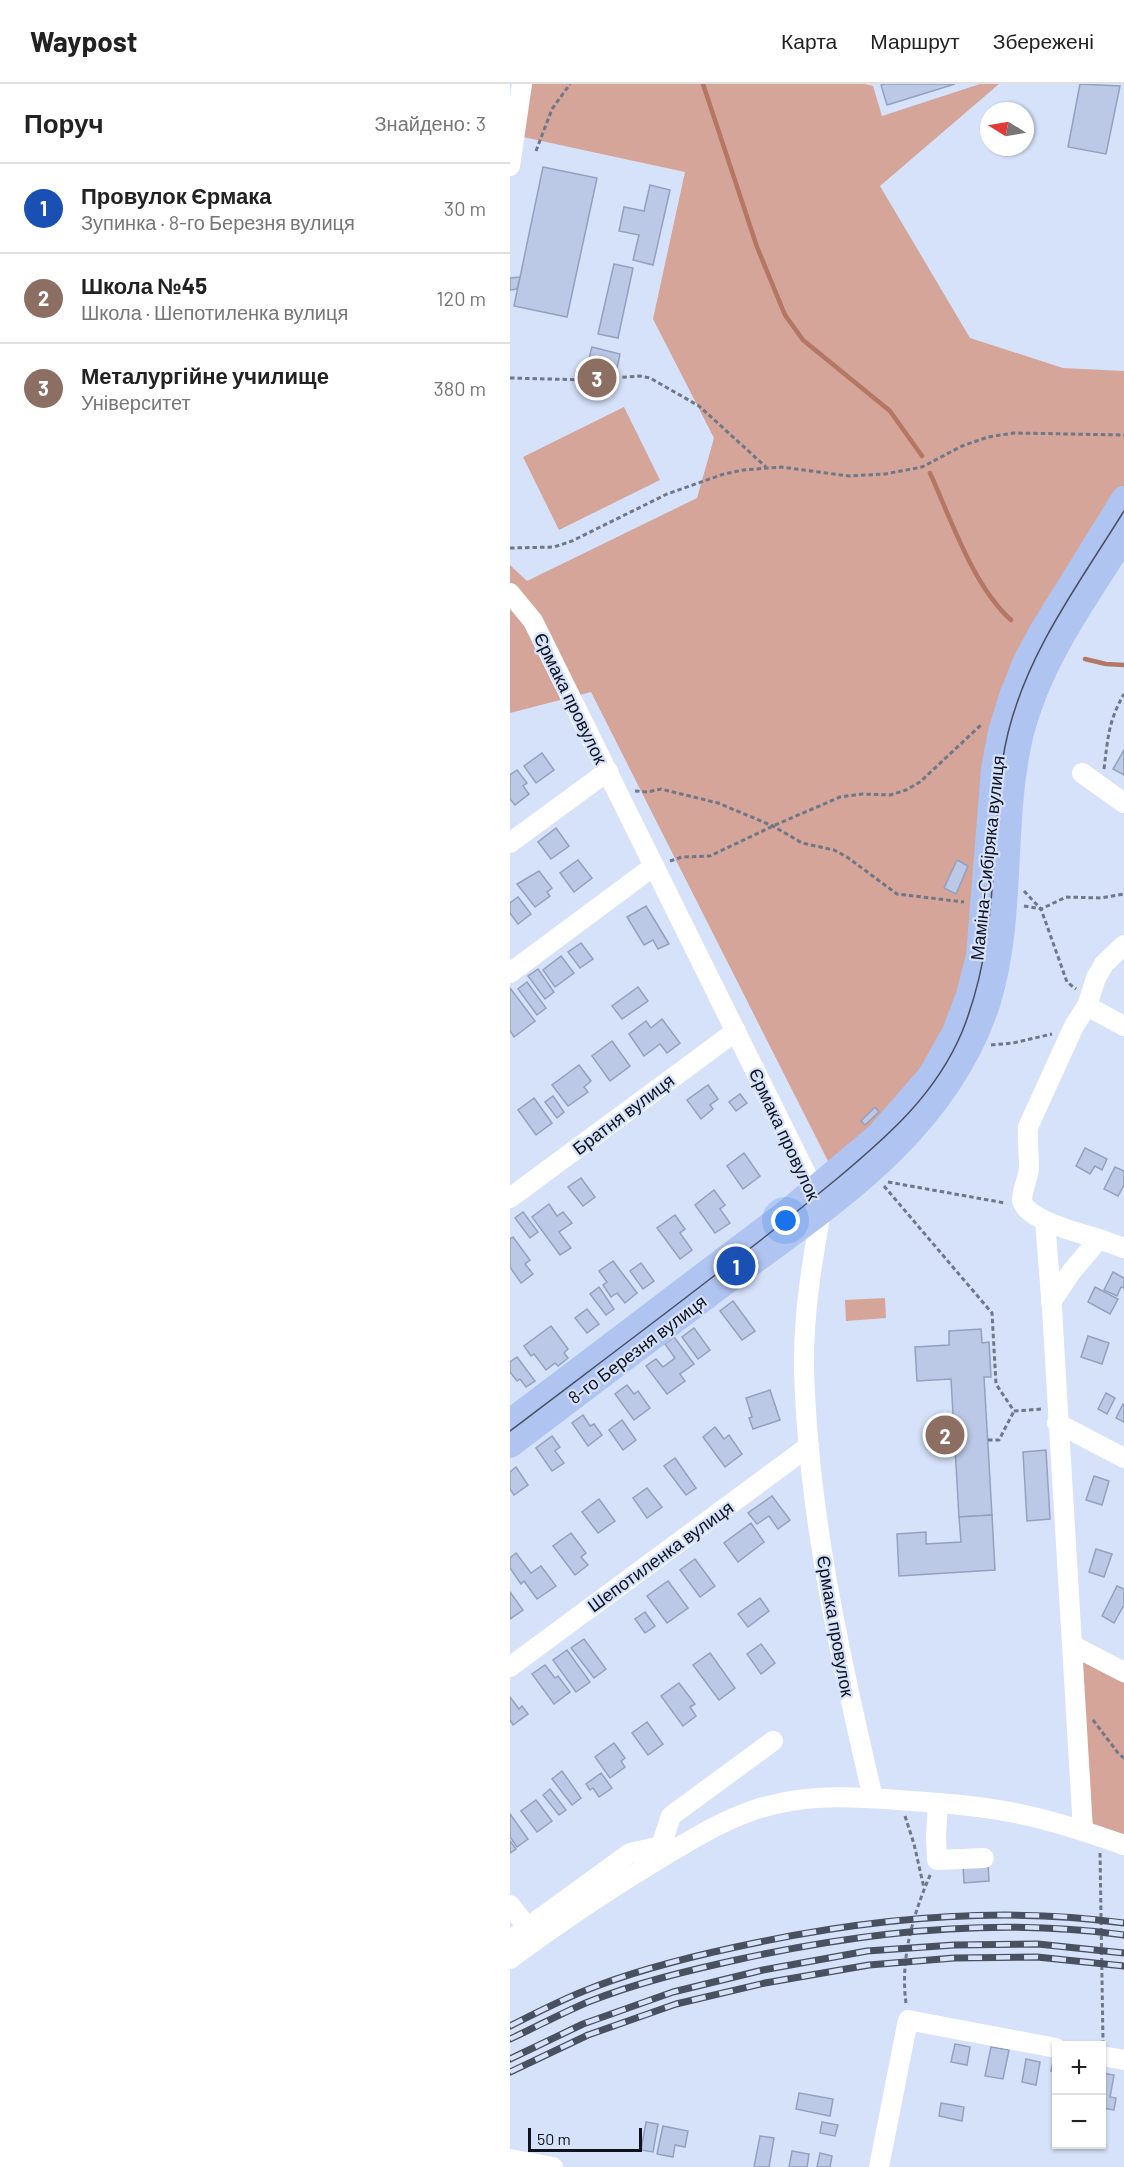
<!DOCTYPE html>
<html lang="uk">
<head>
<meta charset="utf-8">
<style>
  :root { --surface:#fff; --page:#f2f2f2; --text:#222; --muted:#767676; --line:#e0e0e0; --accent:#7c3aed }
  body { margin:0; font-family:Barlow,sans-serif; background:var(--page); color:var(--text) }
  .controls { position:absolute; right:18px; bottom:18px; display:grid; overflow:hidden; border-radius:0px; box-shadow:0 2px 4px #0004 }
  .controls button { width:54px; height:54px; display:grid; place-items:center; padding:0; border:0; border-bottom:2px solid var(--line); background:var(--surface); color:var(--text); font:30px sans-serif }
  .compass { position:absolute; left:470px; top:18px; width:54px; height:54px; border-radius:50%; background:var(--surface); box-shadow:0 2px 4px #0004; rotate:281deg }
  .scale { position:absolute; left:18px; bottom:15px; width:114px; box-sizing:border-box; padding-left:6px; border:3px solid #0e121d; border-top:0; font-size:16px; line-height:21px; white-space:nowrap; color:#0e121d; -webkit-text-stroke:4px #d6e2fa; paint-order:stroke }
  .you { position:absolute; left:276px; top:1137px; width:21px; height:21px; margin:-15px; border:4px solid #fff; border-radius:50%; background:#1a73e8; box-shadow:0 0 0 9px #1a73e833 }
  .badge { display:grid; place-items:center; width:39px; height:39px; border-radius:50%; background:var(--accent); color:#fff; font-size:20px; font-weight:700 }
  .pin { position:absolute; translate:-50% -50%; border:3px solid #fff; box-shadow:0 2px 6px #0006 }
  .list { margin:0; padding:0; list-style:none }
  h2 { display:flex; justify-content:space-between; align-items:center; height:78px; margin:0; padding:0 24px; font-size:26px }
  h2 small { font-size:20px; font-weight:400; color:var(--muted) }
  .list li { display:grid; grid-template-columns:39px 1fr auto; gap:18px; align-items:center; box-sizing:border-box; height:90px; padding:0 24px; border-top:2px solid var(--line) }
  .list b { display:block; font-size:22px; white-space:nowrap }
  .list p { margin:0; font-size:20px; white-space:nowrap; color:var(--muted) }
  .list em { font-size:20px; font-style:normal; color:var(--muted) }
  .map { position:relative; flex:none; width:614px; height:2083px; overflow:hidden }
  header { display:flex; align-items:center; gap:36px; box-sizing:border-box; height:84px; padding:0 30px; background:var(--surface); border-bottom:2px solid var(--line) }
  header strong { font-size:28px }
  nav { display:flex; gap:33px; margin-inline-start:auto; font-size:21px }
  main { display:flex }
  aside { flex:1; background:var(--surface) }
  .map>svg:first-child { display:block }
  .green { fill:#d4a598 }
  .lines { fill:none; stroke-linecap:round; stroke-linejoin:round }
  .stream { stroke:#b47665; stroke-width:4.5 }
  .building { fill:#bbc9e7; stroke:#94a1be; stroke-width:1.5 }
  .path { stroke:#6f7788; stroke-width:3; stroke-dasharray:4.5 3; stroke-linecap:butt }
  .minor { stroke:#fff; stroke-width:20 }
  .major { stroke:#b0c4f1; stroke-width:26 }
  .tram { stroke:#49505f; stroke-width:1.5 }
  .rail-casing { stroke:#49505f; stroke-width:7 }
  .rail { stroke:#d6e2fa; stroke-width:4.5; stroke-dasharray:14; stroke-linecap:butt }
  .labels { text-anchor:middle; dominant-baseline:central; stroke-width:4.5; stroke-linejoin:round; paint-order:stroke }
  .street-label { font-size:18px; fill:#0e121d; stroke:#d6e2fa }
</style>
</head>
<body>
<header>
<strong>Waypost</strong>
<nav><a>Карта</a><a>Маршрут</a><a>Збережені</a></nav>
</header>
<main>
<aside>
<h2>Поруч<small>Знайдено: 3</small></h2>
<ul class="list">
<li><span class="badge" style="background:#1a4fb4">1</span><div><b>Провулок Єрмака</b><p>Зупинка · 8-го Березня вулиця</p></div><em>30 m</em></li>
<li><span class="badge" style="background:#8d6e63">2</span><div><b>Школа №45</b><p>Школа · Шепотиленка вулиця</p></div><em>120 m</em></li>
<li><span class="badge" style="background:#8d6e63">3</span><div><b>Металургійне училище</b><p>Університет</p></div><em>380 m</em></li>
</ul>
</aside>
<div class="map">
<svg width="614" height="2083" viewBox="0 0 614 2083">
  <rect width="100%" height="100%" fill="#d6e2fa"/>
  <g class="green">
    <path d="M19 0H355L363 2 372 32 470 0H489L370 102 460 254 553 284 614 287V406L529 541 463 871 416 988 321 1083 81 608 0 629V481L17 497 187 414 204 354 143 235 175 88 13 53Z"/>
    <path d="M114 323 150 396 49 446 13 373Z"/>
    <path d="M375 1214 376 1234 336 1237 335 1216Z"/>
    <path d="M571 1577 614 1599V1751L582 1740Z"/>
  </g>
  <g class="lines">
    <g class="stream">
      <path d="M193 0 247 163 275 231 293 256 380 327 412 372"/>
      <path d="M420 389C441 435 463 502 501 536"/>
      <path d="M575 575 596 580 614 581"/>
    </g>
  </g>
  <g class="building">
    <path d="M375 0H445L377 21 371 1Z"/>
    <path d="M570 0 610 2 596 70 558 63Z"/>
    <path d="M33 83 87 94 57 233 4 222Z"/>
    <path d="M140 101 160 106 143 181 123 176 129 151 109 147 114 123 134 127Z"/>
    <path d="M104 180 123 184 108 254 88 250Z"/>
    <path d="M10 193 7 205 0 206V194Z"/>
    <path d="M82 263 110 270 107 284 78 278Z"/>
    <path d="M614 666V691L603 685Z"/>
    <path d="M32 669 44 686 26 699 14 682Z"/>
    <path d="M7 686 17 699 13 702 19 710 5 721 0 715V691Z"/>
    <path d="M46 744 59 762 41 775 28 758Z"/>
    <path d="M68 776 82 794 64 808 50 789Z"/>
    <path d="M447 776 458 782 446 810 434 804Z"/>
    <path d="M29 787 42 804 37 808 40 812 25 823 7 800Z"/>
    <path d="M8 813 21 830 8 840 0 829V819Z"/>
    <path d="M136 822 159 860 148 865 143 856 134 861 117 833Z"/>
    <path d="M71 859 83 875 70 884 58 868Z"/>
    <path d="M51 872 64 889 45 903 33 886Z"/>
    <path d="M28 885 44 908 35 915 18 892Z"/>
    <path d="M17 898 36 924 27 931 8 905Z"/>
    <path d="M128 903 138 917 112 935 102 922Z"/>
    <path d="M0 904 25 937 4 953 0 947Z"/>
    <path d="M152 935 170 959 157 969 150 960 134 972 119 950 136 937 141 944Z"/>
    <path d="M102 957 120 982 100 997 82 972Z"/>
    <path d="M69 981 81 997 74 1003 78 1008 58 1022 42 1001Z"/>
    <path d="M198 1001 208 1015 200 1021 203 1025 191 1035 177 1016Z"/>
    <path d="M230 1010 237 1019 226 1027 219 1018Z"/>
    <path d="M43 1012 54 1028 47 1034 35 1018Z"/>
    <path d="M24 1014 42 1039 26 1051 8 1026Z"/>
    <path d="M365 1023 369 1028 355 1041 351 1037Z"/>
    <path d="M575 1064 597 1075 592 1086 585 1082 580 1090 566 1082Z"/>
    <path d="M234 1069 250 1092 233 1105 217 1082Z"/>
    <path d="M605 1083 614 1087V1101L608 1112 594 1105Z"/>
    <path d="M71 1094 85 1113 73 1122 58 1103Z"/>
    <path d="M204 1106 215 1121 210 1125 220 1139 205 1149 185 1121Z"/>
    <path d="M39 1120 47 1132 53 1128 62 1139 49 1148 61 1164 50 1171 22 1133Z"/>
    <path d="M13 1128 28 1148 20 1154 5 1134Z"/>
    <path d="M165 1131 175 1145 170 1149 182 1166 170 1175 147 1144Z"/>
    <path d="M3 1153 20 1176 15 1180 23 1190 11 1199 0 1183V1155Z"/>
    <path d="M103 1177 127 1209 115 1219 107 1209 101 1213 93 1201 97 1198 89 1187Z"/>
    <path d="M131 1179 144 1197 133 1205 120 1187Z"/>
    <path d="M603 1188 614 1194V1204L611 1203 607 1212 594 1206Z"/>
    <path d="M89 1203 104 1225 96 1231 80 1210Z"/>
    <path d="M585 1203 608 1215 600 1230 578 1218Z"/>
    <path d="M223 1217 245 1247 232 1256 210 1227Z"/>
    <path d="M77 1225 89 1240 77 1249 65 1234Z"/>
    <path d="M41 1242 58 1265 54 1269 58 1274 48 1282 45 1279 36 1286 24 1270 21 1272 14 1262Z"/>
    <path d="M184 1244 200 1266 188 1275 172 1253Z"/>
    <path d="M471 1245 472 1259 479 1258 481 1293H474L482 1431 449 1433 441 1295 407 1297 405 1263 439 1261V1247Z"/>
    <path d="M578 1252 599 1259 592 1280 571 1273Z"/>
    <path d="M164 1253 184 1280 170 1290 175 1297 157 1310 136 1282 146 1275 153 1283 165 1274 155 1260Z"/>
    <path d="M7 1273 25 1297 16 1303 10 1295 7 1297 0 1288V1278Z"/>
    <path d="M117 1301 124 1310 128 1307 140 1324 124 1336 105 1310Z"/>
    <path d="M260 1306 270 1336 243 1345 239 1334 242 1333 236 1314Z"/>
    <path d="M596 1309 605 1314 597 1330 588 1325Z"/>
    <path d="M613 1320 614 1321V1338L606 1334Z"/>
    <path d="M73 1331 80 1342 84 1340 92 1351 78 1362 62 1339Z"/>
    <path d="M112 1336 126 1356 113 1366 99 1346Z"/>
    <path d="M205 1343 214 1355 219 1351 232 1370 215 1383 193 1353Z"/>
    <path d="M42 1352 50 1363 45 1367 54 1379 42 1387 26 1364Z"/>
    <path d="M536 1366 540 1435 517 1437 513 1368Z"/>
    <path d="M165 1374 186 1404 176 1411 154 1382Z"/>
    <path d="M6 1383 18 1401 4 1411 0 1405V1388Z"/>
    <path d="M584 1392 599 1397 592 1421 576 1416Z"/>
    <path d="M137 1404 152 1423 137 1434 123 1414Z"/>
    <path d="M262 1412 280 1436 268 1445 259 1432 247 1440 238 1429Z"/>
    <path d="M89 1415 105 1437 88 1449 72 1428Z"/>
    <path d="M482 1431 485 1486 389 1492 387 1450 416 1448V1460L451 1458 449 1433Z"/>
    <path d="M241 1439 254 1458 228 1478 214 1459Z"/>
    <path d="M61 1449 76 1469 71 1473 78 1481 65 1491 43 1462Z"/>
    <path d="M586 1465 602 1470 594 1493 579 1488Z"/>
    <path d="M6 1469 21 1489 31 1482 46 1502 27 1515 14 1497 11 1500 0 1484V1474Z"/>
    <path d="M185 1475 205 1502 190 1513 170 1486Z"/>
    <path d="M158 1497 178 1524 157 1539 137 1512Z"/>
    <path d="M607 1502 614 1505V1521L604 1539 592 1532Z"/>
    <path d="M0 1508 13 1526 0 1535Z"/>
    <path d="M250 1514 259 1527 238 1543 228 1530Z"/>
    <path d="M135 1528 145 1542 135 1549 125 1535Z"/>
    <path d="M74 1555 96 1585 84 1594 61 1564Z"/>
    <path d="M251 1560 265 1579 251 1590 237 1570Z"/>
    <path d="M57 1566 80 1598 66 1608 43 1576Z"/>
    <path d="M200 1569 225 1604 209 1616 183 1581Z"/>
    <path d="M35 1581 45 1594 48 1592 60 1608 44 1620 22 1590Z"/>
    <path d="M169 1599 185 1620 180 1623 186 1632 173 1642 151 1612Z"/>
    <path d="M0 1613 9 1625 12 1622 18 1630 3 1641 0 1636Z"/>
    <path d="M137 1638 153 1660 138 1671 122 1649Z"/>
    <path d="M104 1659 115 1674 111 1677 115 1683 100 1694 85 1673Z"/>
    <path d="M52 1687 71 1714 62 1721 42 1695Z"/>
    <path d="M91 1689 102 1704 89 1713 83 1704 80 1706 76 1700Z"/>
    <path d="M40 1705 56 1726 49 1731 33 1711Z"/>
    <path d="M26 1716 42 1737 27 1748 11 1727Z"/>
    <path d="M0 1730 18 1755 7 1763 0 1753Z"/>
    <path d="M0 1757 6 1765 0 1769Z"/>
    <path d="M478 1779 479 1797 454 1799 453 1781Z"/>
    <path d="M445 1960 460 1963 457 1981 441 1978Z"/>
    <path d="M481 1963 499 1966 493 1995 475 1992Z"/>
    <path d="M544 1972 546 1973V1988L541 1987Z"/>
    <path d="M516 1975 530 1978 526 2001 512 1998Z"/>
    <path d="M592 1989 604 1991 600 2013 606 2014 604 2026 592 2024Z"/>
    <path d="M289 2009 323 2015 320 2032 286 2025Z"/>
    <path d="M431 2019 454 2023 452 2037 429 2032Z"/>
    <path d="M136 2038 148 2040 143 2068 131 2066Z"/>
    <path d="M312 2038 328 2041 325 2052 310 2049Z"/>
    <path d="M153 2042 178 2047 175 2063 165 2061 163 2073 147 2070Z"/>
    <path d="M250 2052 264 2054 259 2083H244Z"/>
    <path d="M282 2067 299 2070 297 2083H279Z"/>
    <path d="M310 2069 322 2072 320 2083H307Z"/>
  </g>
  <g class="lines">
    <g class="path">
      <path d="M26 67 42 25 60 0"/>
      <path d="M0 294 77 296 130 292 140 294 189 322 256 383"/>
      <path d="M0 464 44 463 62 457 157 410 214 390 233 386 271 383 339 392 375 390 412 383 452 362 478 353 504 349 614 351"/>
      <path d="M594 685C598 654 598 638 614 610"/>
      <path d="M125 707 138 708 151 705 208 719 263 742 292 759 324 766 337 773 387 810 454 818"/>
      <path d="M160 777 172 773 200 772 263 742 330 713 352 710 380 711 396 706 410 698 472 640"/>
      <path d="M514 807 531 825 557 898 566 905"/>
      <path d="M514 822 531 825 556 813 591 814 614 810"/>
      <path d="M481 961 503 959 542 950"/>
      <path d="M378 1098 495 1119"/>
      <path d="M374 1102 482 1229 486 1300 504 1327"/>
      <path d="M504 1327 532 1325"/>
      <path d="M478 1356H489L504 1327"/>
      <path d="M583 1636 608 1669 614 1674"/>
      <path d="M395 1732 404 1760 414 1804"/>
      <path d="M590 1769 593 1957"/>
      <path d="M396 1919C390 1875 403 1830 421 1789"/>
    </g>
    <g class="minor">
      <path d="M0 82 12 0"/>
      <path d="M0 509 23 537 304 1106"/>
      <path d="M572 689 614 719"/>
      <path d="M0 759 98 687"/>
      <path d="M0 889 144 782"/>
      <path d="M577 922 614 942"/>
      <path d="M0 1114 226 947"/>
      <path d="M311 1127C302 1179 293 1232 294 1285 298 1430 330 1573 363 1714"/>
      <path d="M535 1137 542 1225 573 1746"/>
      <path d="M589 1155 614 1164"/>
      <path d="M541 1218 562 1187 589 1155C572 1150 514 1135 512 1116 512 1106 518 1095 519 1084 519 1070 517 1057 518 1043L564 942 577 922 586 894 594 880 614 861"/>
      <path d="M547 1339 614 1374"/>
      <path d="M562 1561 614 1588"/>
      <path d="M0 1583 299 1362"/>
      <path d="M428 1719 426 1752 427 1776 474 1774"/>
      <path d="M156 1771 151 1762 161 1732 263 1657"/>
      <path d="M0 1821 25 1853"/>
      <path d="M0 1856 120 1769 151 1762"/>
      <path d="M0 1875C51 1837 104 1802 159 1769 186 1753 214 1736 244 1726 293 1710 337 1712 388 1716 427 1719 466 1721 505 1729 542 1736 578 1748 614 1761"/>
      <path d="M592 1972 614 1976"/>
      <path d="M0 2075 43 2083"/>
      <path d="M369 2083 398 1936 546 1964"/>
    </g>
    <g class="major">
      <path d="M0 1338 281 1125 369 1051 421 991 445 948 459 911 469 872 484 685 491 648 502 612 516 577 534 544 614 415"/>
      <path d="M0 1361C71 1307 142 1254 213 1200 318 1122 436 1049 478 917 504 831 490 739 510 653 528 578 574 516 614 453"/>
    </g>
    <path class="tram" d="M0 1347C67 1296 134 1246 200 1195 244 1162 287 1128 329 1093 379 1051 426 1010 452 948 480 879 482 809 487 736 489 706 491 677 498 649 518 567 570 498 614 427"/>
    <defs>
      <g id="rail">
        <path d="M0 1942C24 1930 49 1917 74 1907 123 1887 175 1874 226 1863 353 1835 485 1821 614 1839"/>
        <path d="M0 1955C26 1943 52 1929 78 1918 126 1899 176 1887 226 1876 352 1848 485 1833 614 1851"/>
        <path d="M0 1975 73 1940 163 1908 253 1886 357 1867 444 1861 528 1860 614 1869"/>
        <path d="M0 1988 78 1951 166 1920 255 1899 359 1881 444 1874 527 1873 614 1882"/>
      </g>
    </defs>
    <use href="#rail" class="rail-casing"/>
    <use href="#rail" class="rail"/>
  </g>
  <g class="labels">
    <g class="street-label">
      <text transform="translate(61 614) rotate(64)">Єрмака провулок</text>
      <text transform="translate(477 774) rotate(-84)">Маміна-Сибіряка вулиця</text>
      <text transform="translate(113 1030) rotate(-37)">Братня вулиця</text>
      <text transform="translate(275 1050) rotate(65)">Єрмака провулок</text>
      <text transform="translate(127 1265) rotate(-37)">8-го Березня вулиця</text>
      <text transform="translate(150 1472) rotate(-36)">Шепотиленка вулиця</text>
      <text transform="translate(326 1542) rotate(80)">Єрмака провулок</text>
    </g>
  </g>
</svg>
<div class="controls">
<button>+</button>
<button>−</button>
</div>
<svg class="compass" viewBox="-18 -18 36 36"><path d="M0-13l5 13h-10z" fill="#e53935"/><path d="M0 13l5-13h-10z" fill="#767676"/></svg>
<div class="scale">50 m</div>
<div class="you"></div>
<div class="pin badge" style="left:226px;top:1182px;background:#1a4fb4">1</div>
<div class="pin badge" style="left:435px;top:1351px;background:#8d6e63">2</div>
<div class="pin badge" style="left:87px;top:294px;background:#8d6e63">3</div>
</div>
</main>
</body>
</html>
